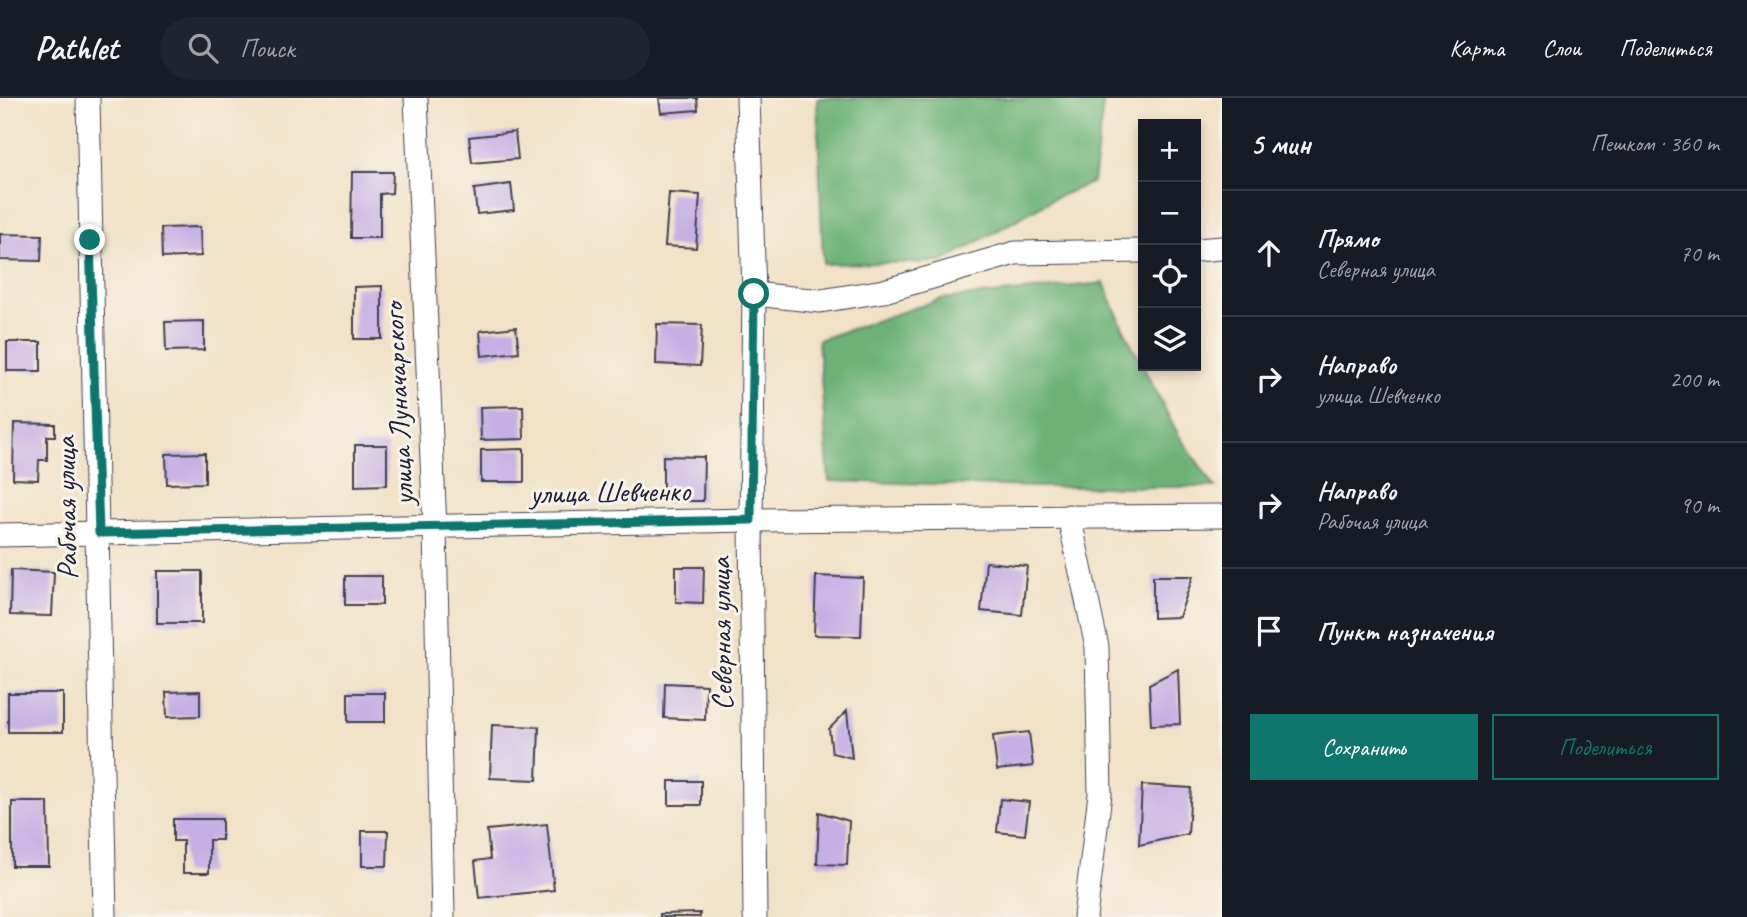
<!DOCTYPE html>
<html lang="ru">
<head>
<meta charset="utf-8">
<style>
  :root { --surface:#171b24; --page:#20242c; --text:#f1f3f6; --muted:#9ea1a6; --line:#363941; --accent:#0f766e }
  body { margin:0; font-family:Caveat,sans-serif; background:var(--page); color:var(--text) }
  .controls { position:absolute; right:21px; top:21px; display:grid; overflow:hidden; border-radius:0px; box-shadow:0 4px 10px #0003 }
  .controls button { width:63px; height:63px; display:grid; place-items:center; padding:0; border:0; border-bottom:2px solid var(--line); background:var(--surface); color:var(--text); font:35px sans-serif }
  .stop { position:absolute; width:21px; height:21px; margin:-16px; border:5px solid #0f766e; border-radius:50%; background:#fff }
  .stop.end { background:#0f766e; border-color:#fff; box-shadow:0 2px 7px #0008 }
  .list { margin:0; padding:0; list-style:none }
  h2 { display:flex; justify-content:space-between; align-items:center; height:91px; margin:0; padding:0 28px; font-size:30px }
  h2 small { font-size:23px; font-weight:400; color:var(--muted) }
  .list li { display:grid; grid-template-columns:46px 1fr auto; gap:21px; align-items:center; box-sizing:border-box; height:126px; padding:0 28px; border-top:2px solid var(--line) }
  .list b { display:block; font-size:26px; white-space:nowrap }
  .list p { margin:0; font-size:23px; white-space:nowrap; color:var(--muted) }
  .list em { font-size:23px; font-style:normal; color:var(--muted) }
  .actions { display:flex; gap:14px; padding:21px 28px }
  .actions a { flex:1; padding:16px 0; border:2px solid var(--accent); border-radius:0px; text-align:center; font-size:24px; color:var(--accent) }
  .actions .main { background:var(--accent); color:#fff }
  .icon { flex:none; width:38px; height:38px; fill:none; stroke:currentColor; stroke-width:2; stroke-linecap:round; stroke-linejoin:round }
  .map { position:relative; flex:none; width:1222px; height:819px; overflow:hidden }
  header { display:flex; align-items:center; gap:42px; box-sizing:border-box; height:98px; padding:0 35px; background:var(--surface); border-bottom:2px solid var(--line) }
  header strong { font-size:33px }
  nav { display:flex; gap:38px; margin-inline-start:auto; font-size:24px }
  .search { width:490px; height:63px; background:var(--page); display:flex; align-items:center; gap:18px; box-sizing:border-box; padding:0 24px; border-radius:38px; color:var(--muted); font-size:26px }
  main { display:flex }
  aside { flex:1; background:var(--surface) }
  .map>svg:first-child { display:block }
  .forest { fill:#6cb277; stroke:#476a59; stroke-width:2 }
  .building { fill:#c4b0e4 }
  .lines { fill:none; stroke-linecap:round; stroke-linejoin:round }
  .minor-casing { stroke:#413f50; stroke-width:25 }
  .minor { stroke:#fff; stroke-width:23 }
  .route { stroke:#0f766e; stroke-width:9 }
  .labels { text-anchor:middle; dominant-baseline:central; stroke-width:6; stroke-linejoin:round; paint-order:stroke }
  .street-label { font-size:30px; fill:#22223b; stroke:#f7f3e8 }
</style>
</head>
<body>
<header>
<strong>Pathlet</strong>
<div class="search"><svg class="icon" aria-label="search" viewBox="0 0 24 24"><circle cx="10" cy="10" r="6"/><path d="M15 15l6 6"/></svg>Поиск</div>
<nav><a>Карта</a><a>Слои</a><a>Поделиться</a></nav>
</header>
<main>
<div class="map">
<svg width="1222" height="819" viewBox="0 0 1222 819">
  <rect width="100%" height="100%" fill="#f7f3e8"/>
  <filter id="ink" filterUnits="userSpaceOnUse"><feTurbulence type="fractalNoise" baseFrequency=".0143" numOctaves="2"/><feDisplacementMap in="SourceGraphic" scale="14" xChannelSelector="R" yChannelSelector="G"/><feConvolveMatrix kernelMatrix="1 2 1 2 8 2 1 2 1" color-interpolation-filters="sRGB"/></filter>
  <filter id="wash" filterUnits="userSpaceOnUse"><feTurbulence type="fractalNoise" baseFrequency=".00686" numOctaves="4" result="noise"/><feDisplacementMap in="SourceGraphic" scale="28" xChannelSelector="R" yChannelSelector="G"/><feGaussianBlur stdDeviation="1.57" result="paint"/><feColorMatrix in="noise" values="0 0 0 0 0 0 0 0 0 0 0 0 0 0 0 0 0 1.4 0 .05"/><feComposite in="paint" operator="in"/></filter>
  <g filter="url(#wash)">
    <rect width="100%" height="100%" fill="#f1e1c6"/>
    <g class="forest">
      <path d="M817 0H1104L1093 84 1055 100 942 164 823 166Z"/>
      <path d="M1104 185 1123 230 1179 338 1215 389H1037L829 383 818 242 941 201Z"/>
    </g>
    <g id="blocks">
      <g class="building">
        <path d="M659 0H697L698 12 661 15Z"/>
        <path d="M515 34 518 61 472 65 469 39Z"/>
        <path d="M352 74H393L392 95 380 96V140H351Z"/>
        <path d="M511 86 514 112 477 116 474 91Z"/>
        <path d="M669 95 700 97 696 150 665 148Z"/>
        <path d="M200 129 201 158 162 160 161 130Z"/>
        <path d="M0 136 42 137 41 163 0 162Z"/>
        <path d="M382 188V241H354V189Z"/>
        <path d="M204 223V252L166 253 165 224Z"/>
        <path d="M657 226 702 227 700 268 656 266Z"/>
        <path d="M516 229 519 254 482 258 480 233Z"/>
        <rect x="7" y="244" width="34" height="29"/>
        <path d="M523 308 524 341 481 342 480 309Z"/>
        <path d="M14 325 55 326V338H47V362H39L38 382 13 381Z"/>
        <path d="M355 347H387V387L355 388Z"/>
        <path d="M524 351V384H481V352Z"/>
        <path d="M205 355V385L167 386 166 356Z"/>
        <path d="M663 358 704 359 703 403H663Z"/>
        <path d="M986 464 1027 468 1022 517 981 513Z"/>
        <path d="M676 469H704L703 505 676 504Z"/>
        <path d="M11 472 54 474 52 518 10 517Z"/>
        <rect x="157" y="473" width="45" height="52"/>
        <rect x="345" y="478" width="37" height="29"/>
        <path d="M816 478 863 480 861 538 814 537Z"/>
        <path d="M1153 478H1193L1179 519 1153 520Z"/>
        <path d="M1178 571 1180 626 1151 627 1149 586Z"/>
        <path d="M665 585 706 587 705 622 664 620Z"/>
        <path d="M200 593V618L167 619 166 594Z"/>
        <rect x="8" y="595" width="55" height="39"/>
        <rect x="348" y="595" width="37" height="29"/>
        <path d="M847 613 852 660 832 655 829 631Z"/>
        <path d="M492 627 539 629 537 682 490 680Z"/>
        <path d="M1029 634 1033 668 997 672 993 638Z"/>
        <rect x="669" y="683" width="32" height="24"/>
        <path d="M1142 687 1191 690 1188 736 1139 747Z"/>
        <path d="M1000 701 1029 704 1025 737 997 734Z"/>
        <path d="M12 704H48L49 768H12Z"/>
        <path d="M819 714 849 723 847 767 817 766Z"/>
        <path d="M173 721H222V742H209V775H183V743H173Z"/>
        <path d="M547 726 554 792 479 800 475 763 490 761 487 732Z"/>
        <path d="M362 733H388L387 768H362Z"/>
        <path d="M700 815V819H660V816Z"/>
      </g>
    </g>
  </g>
  <g filter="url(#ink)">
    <use href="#blocks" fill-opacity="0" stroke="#413f50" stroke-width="2"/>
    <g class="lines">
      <defs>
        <g id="minor">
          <path d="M88 0 105 819"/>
          <path d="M416 0 435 430 443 819"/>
          <path d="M748 0 754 196 751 422 755 819"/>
          <path d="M1196 152 1222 150"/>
          <path d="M754 196 820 203 884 193 1015 155 1143 153"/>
          <path d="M1069 418 1097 549 1100 696 1085 819"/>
          <path d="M0 437 751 422 1222 418"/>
        </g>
      </defs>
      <use href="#minor" class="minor-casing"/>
      <use href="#minor" class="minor"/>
    </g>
  </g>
  <g class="lines" filter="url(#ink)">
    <path class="route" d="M90 142 99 435 751 422 754 196"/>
  </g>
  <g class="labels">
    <g class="street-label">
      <text transform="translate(398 306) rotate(-93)">улица Луначарского</text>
      <text transform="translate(610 394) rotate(-1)">улица Шевченко</text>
      <text transform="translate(66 410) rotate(-91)">Рабочая улица</text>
      <text transform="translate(721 536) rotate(-91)">Северная улица</text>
    </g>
  </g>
</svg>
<div class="controls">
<button>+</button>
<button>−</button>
<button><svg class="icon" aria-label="locate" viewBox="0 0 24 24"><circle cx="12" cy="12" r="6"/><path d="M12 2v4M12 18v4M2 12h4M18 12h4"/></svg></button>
<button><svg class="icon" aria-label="layers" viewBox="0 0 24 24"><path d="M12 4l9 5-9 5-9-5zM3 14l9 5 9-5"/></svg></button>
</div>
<div class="stop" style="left:754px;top:196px"></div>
<div class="stop end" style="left:90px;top:142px"></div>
</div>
<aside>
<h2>5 мин<small>Пешком · 360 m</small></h2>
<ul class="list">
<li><svg class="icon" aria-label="ahead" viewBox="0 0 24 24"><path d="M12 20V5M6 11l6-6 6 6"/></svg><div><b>Прямо</b><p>Северная улица</p></div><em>70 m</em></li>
<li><svg class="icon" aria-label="right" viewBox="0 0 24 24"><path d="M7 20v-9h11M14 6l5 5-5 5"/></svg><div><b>Направо</b><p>улица Шевченко</p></div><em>200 m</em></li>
<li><svg class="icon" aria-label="right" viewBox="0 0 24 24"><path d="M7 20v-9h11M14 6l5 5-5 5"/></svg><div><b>Направо</b><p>Рабочая улица</p></div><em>90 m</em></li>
<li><svg class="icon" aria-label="arrive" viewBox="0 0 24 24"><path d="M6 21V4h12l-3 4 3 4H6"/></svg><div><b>Пункт назначения</b></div></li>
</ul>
<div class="actions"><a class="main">Сохранить</a><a>Поделиться</a></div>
</aside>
</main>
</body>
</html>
